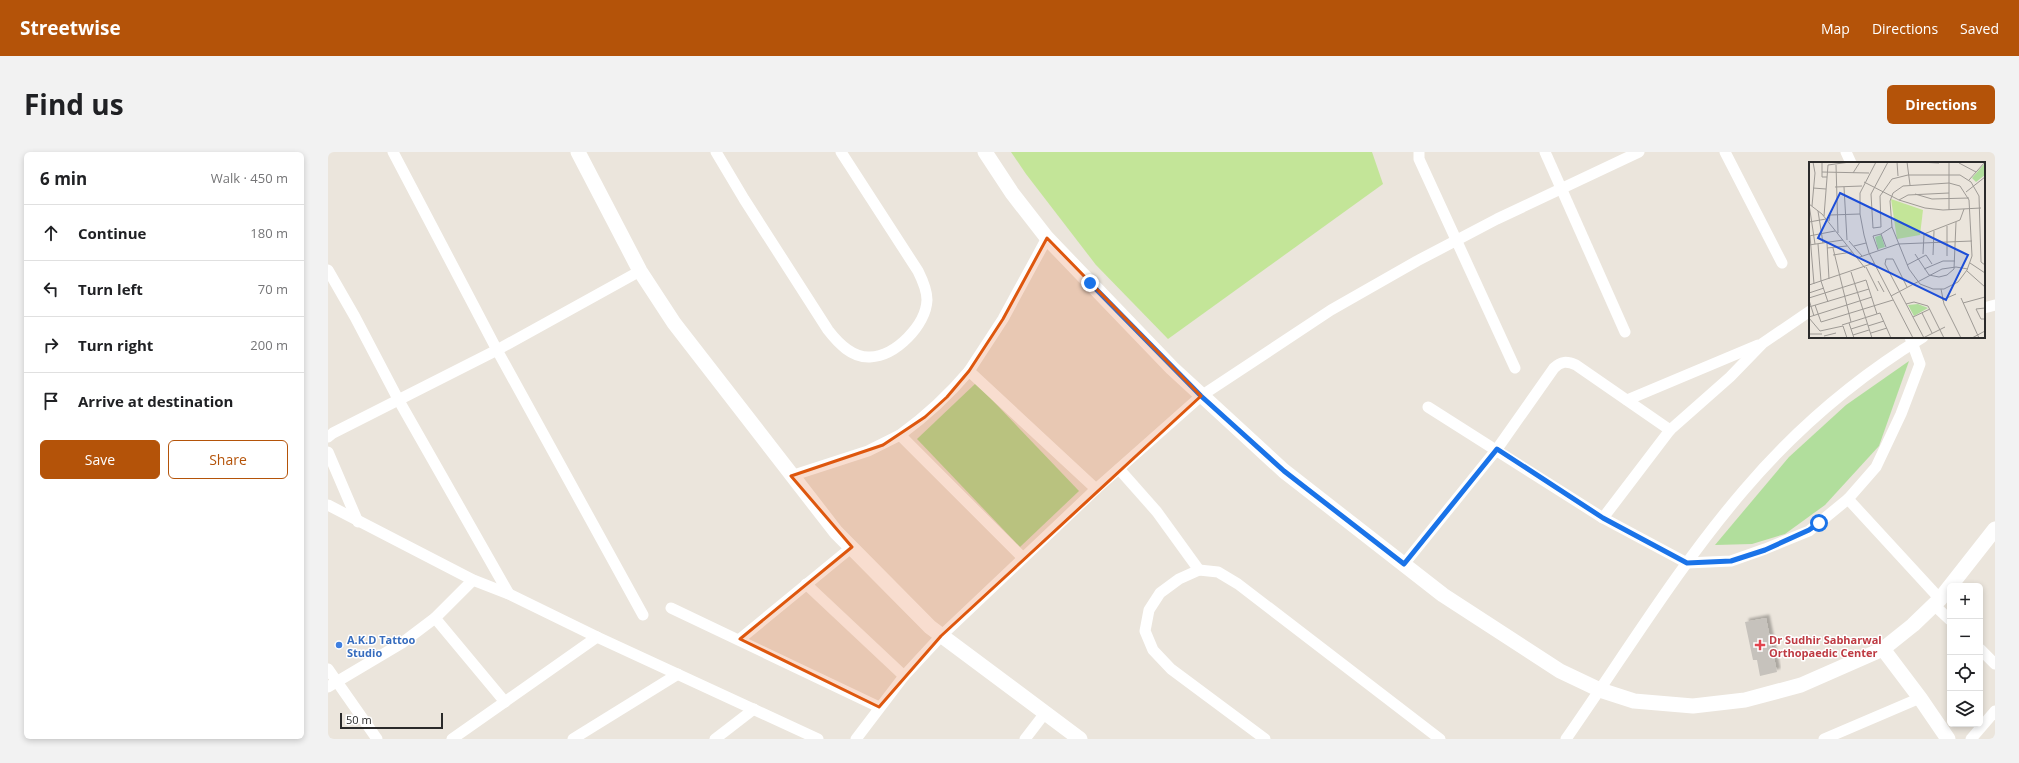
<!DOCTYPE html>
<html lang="en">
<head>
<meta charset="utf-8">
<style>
  :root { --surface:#fff; --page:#f2f2f2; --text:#202124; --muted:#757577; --line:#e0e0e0; --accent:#b45309 }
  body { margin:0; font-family:"Open Sans",sans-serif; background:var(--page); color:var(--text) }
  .controls { position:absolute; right:12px; bottom:12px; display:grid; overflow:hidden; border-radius:6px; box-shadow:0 2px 6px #0003 }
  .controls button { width:36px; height:36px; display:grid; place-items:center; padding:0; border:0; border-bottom:1px solid var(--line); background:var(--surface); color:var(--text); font:20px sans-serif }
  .scale { position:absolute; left:12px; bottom:10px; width:103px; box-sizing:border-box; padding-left:4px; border:2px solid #2a2a2a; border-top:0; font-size:11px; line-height:14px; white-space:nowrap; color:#2a2a2a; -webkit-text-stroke:3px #fff; paint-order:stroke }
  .stop { position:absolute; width:12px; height:12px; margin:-9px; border:3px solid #1a73e8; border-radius:50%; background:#fff }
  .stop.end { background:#1a73e8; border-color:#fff; box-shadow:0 1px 4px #0008 }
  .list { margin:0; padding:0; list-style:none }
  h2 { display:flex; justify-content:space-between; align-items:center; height:52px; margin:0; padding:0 16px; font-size:17px }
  h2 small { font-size:13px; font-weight:400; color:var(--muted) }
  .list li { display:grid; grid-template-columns:26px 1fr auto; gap:12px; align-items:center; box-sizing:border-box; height:56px; padding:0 16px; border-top:1px solid var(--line) }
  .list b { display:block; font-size:15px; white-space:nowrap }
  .list em { font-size:13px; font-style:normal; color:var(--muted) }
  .actions { display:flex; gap:8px; padding:12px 16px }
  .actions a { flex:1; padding:9px 0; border:1px solid var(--accent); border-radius:6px; text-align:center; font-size:14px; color:var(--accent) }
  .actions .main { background:var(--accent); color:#fff }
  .icon { flex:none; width:22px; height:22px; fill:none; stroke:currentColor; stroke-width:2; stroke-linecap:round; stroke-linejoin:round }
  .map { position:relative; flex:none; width:1667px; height:587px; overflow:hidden; border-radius:6px }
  header { display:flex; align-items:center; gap:24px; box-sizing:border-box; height:56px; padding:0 20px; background:var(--accent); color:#fff }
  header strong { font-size:19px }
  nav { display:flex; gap:22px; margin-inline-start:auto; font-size:14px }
  .intro { display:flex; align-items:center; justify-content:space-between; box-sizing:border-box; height:96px; padding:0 24px }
  h1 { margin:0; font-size:28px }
  .button { padding:10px 18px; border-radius:6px; background:var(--accent); color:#fff; font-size:14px; font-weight:700 }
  main { display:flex; gap:24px; padding:0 24px }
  aside { flex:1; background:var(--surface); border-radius:6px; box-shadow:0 2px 6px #0003 }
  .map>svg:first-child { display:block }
  .green { fill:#b1de9c }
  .pitch { fill:#c3e598 }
  .building { fill:#c6c2bc; filter:url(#shadow) }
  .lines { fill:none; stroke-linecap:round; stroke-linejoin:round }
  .street { stroke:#fff; stroke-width:11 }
  .secondary { stroke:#fff; stroke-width:15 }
  .route { stroke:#1a73e8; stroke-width:5 }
  .marked { fill:#de570e; fill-opacity:0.2; stroke:#de570e; stroke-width:3; stroke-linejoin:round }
  .shop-dot { fill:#3f7fe0; stroke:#fff; stroke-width:1.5 }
  .health-dot { fill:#e0444e; stroke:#fff; stroke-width:1.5 }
  .labels { text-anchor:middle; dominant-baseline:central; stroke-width:3; stroke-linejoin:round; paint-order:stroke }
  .shop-label { font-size:11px; font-weight:bold; fill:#366cbe; stroke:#fff; text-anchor:start }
  .health-label { font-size:11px; font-weight:bold; fill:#be3a42; stroke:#fff; text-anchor:start }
  .inset-road { fill:none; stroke:#9e9a95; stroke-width:1 }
  .view { fill:#1d4ed8; fill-opacity:0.15; stroke:#1d4ed8; stroke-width:2 }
  .inset-edge { fill:none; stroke:#2a2a2a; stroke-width:2 }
</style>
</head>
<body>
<header>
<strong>Streetwise</strong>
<nav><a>Map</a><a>Directions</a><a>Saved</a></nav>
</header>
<div class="intro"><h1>Find us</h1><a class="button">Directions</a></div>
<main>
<aside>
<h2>6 min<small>Walk · 450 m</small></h2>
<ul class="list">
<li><svg class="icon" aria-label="ahead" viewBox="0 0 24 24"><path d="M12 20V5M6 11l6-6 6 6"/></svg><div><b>Continue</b></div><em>180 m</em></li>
<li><svg class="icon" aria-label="left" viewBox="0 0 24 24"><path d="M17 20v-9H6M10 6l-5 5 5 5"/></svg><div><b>Turn left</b></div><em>70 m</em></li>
<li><svg class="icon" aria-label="right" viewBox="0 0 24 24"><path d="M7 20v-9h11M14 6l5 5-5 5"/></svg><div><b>Turn right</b></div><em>200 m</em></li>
<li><svg class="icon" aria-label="arrive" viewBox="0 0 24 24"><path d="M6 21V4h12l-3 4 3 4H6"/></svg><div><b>Arrive at destination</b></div></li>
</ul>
<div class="actions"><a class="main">Save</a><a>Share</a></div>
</aside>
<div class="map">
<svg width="1667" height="587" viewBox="0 0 1667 587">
  <defs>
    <filter id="shadow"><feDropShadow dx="3.5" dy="-3.5" stdDeviation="1" flood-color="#0004"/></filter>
  </defs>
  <rect width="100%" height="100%" fill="#ebe5dc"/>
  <g class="green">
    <path d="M1581 209 1551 294 1497 353 1457 382 1424 392 1387 393 1461 305 1518 253Z"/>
    <path d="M648 231 751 339 692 395 589 287Z"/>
  </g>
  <path class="pitch" d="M683 0H1044L1055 32 840 187 768 113 698 22Z"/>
  <path class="building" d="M1438 466 1449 520 1432 524 1429 508H1425L1417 470Z"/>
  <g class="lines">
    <g class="street">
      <path d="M65 0 169 198 315 463"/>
      <path d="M388 0 416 47 500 178C510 191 524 206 542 205 568 204 598 173 599 148 599 138 594 127 590 119L513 0"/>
      <path d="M1091 0V7L1187 216"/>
      <path d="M1217 0 1297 180"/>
      <path d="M1397 0 1454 111"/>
      <path d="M1518 0 1523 11"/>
      <path d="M0 118 27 165 70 247 181 442"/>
      <path d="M1656 156 1667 153"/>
      <path d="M641 219 675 167 719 86"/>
      <path d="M1299 248 1430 193"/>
      <path d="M1100 255 1275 366 1359 411 1403 409 1437 397 1481 379 1520 347 1548 315 1573 262 1592 212 1582 185"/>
      <path d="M0 285 5 281 169 198 312 119"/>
      <path d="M0 300 30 370"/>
      <path d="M791 317 829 360 871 418"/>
      <path d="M463 324 540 299 572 283"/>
      <path d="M1520 347 1612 447"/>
      <path d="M0 353 145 428 181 442 269 485 490 587"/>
      <path d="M1275 366 1342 278 1402 225 1435 191 1482 159"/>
      <path d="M694 405 572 283C598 264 620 244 641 219L768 337"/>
      <path d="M1076 412 1169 297 1226 216C1233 209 1239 209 1248 213L1342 278"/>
      <path d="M478 432 576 524"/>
      <path d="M1606 453 1622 468"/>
      <path d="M343 456 551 555"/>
      <path d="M107 466 177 550"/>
      <path d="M412 487 524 395"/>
      <path d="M1652 497 1667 512"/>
      <path d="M0 517 49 587"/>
      <path d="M0 535 74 491 107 466 145 428"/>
      <path d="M124 587 269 485"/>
      <path d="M245 587 350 522"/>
      <path d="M387 587 426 557"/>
      <path d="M528 587 576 524 613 484 768 337 873 244 1003 158 1089 109 1169 67 1311 0"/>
      <path d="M697 587 717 561"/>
      <path d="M937 587 843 517 825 498 817 479 821 458 832 441 851 427 871 418 890 420 910 432 1112 587"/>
      <path d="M1238 587C1296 504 1350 415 1416 338 1467 278 1528 226 1595 185"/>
      <path d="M1496 587 1592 546"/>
      <path d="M1643 587 1667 559"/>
    </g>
    <g class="secondary">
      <path d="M250 0 312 119 346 171 508 380 602 475 752 587"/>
      <path d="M657 0 684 41 719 86 844 216 956 319 1115 443 1232 519 1272 538 1306 549 1365 554 1417 548 1473 533 1555 497 1585 473 1612 447 1667 377"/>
      <path d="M1555 497 1592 546 1620 587"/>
    </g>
  </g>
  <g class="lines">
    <path class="route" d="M762 131 873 244 956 319 1076 412 1169 297 1275 366 1359 411 1403 409 1437 398 1481 378 1491 371"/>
  </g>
  <path class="marked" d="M719 86 873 244 613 484 551 555 412 487 524 395 463 324 555 293 597 265 619 245 641 219 675 167Z"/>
  <circle class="shop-dot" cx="11" cy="493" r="4"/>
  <path class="health-dot" d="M1430 487h4v4h4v4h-4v4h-4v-4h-4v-4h4z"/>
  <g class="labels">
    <g class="shop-label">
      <text x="19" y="487">A.K.D Tattoo<tspan x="19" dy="13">Studio</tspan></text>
    </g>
    <g class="health-label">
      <text x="1441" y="487">Dr Sudhir Sabharwal<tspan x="1441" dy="13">Orthopaedic Center</tspan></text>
    </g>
  </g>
  <g transform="translate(1481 10)">
    <rect width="176" height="176" fill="#ebe5dc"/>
    <path d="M176 1V13L167 20 163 16ZM72 73 76 85 69 87 66 75ZM109 142 119 146 105 154 99 143Z" fill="#b1de9c"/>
    <path d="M82 37 114 48 111 73 88 77Z" fill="#c3e598"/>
    <path class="inset-road" d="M13 0V15H18M67 0 51 31V52L55 73 60 91 104 176M79 0 62 32 64 66 72 65 71 34 83 17 99 13H151L162 20 170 34 172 100 176 103M88 0 89 14M98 0 101 23M109 0 130 1M150 1 167 10M27 3 29 71M13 10 60 11M44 11 51 0M160 18 176 0M55 20 90 38 116 46 134 48 172 46M140 21 151 24 160 38 163 94 158 108 149 120 135 127H124L111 122 100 107 83 65 81 39 84 31 94 24ZM26 25 53 24M35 25 38 78M4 26 17 27M157 30 176 15M106 32 123 37 160 36M90 38 99 33 140 31M0 42 13 52 56 106M0 42 6 82M3 44 6 11 4 0M140 48V0M9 49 14 81M15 54 19 3 41 0M20 59 21 53 51 52M0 60 17 57M138 64V94M72 72 83 65M0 74 26 69M1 74 5 122M40 79 53 94M18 81 20 117M9 82 12 119 19 140M0 83 34 78M45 84 57 81M18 86 38 84M24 86 42 160M69 88 64 74 72 72 77 85M106 92 120 113 130 115 138 113 145 107 147 60M114 92 115 72 151 58 155 47M24 93 43 90M124 93 125 69M48 96 89 82 163 79M161 101 176 111M98 103 117 93 123 102M57 105 69 129M115 107 134 99H146M158 109 176 125M42 110 63 176M69 119 75 130M0 123 65 101M98 125 84 97H77L76 102 115 176M132 127 135 142 152 176M0 131 15 126M82 134 133 107 147 105 159 107M0 136 57 118 68 152M152 136 170 176M0 138 5 154M133 138 147 132M154 141 176 135M97 142 105 140 119 144 135 176M6 143 12 160 84 138M0 145 60 127M176 146 167 147 172 157H176M113 151 123 171M0 155 63 135M104 155 121 147M0 156 11 169 34 164 38 176M40 161 45 176M33 163 71 151 82 176M59 164 75 159M42 167 58 162M62 171 78 166M0 172H13M44 173 60 168M15 174 27 171M114 176 136 165M163 176 176 169"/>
    <path class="view" d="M31 31 159 93 137 138 9 76Z"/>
    <rect width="176" height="176" class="inset-edge"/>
  </g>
</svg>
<div class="controls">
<button>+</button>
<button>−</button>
<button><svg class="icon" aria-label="locate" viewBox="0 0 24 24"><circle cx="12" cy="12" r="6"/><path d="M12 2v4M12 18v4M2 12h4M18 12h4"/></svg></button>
<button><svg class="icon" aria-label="layers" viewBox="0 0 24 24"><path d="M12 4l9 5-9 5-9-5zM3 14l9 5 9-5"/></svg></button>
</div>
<div class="scale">50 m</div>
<div class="stop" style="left:1491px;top:371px"></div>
<div class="stop end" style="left:762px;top:131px"></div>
</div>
</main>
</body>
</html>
